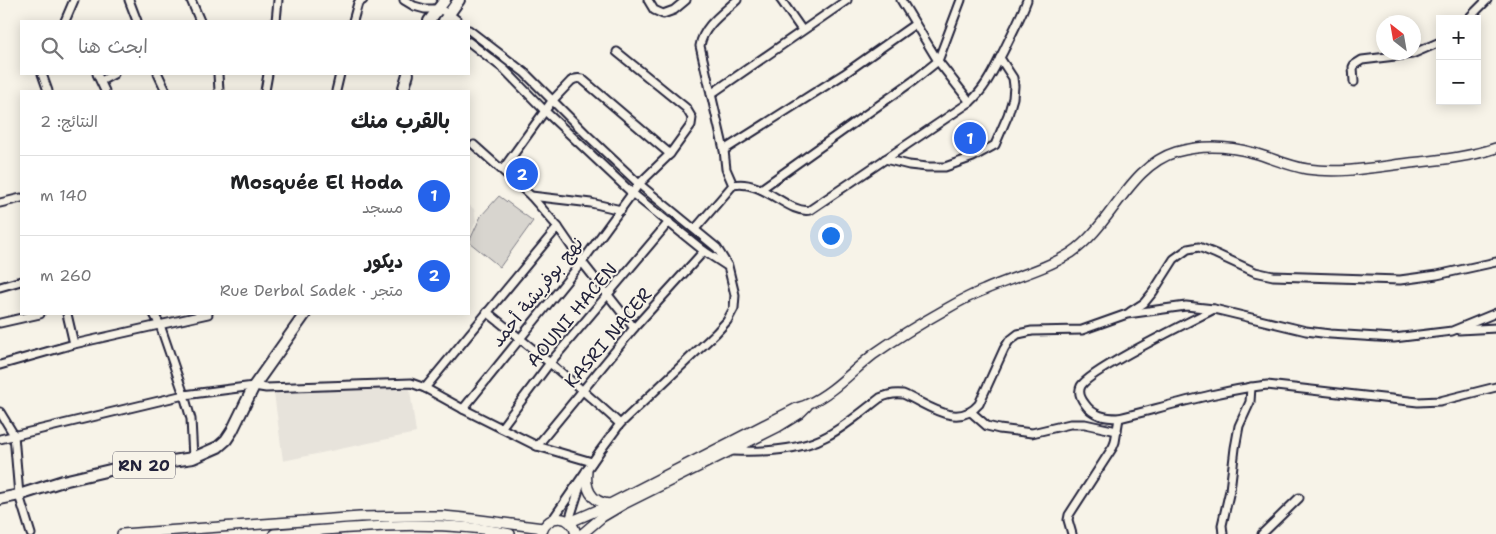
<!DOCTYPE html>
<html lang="ar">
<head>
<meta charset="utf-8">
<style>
  :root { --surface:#fff; --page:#f6f6f6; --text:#202124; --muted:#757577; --line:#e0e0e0; --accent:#2563eb }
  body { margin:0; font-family:"Shantell Sans","Playpen Sans Arabic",sans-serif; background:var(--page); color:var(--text); direction:rtl }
  .controls { position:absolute; right:15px; top:15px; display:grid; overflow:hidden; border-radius:0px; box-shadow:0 2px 12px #0003 }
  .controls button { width:45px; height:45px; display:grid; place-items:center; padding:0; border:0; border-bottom:1px solid var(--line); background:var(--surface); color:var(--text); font:25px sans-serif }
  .compass { position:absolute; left:1376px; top:15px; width:45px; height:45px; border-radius:50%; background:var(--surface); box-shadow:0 2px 12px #0003; rotate:329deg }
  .you { position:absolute; left:830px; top:235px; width:18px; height:18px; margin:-12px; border:4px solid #fff; border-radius:50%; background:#1a73e8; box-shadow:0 0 0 8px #1a73e833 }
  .badge { display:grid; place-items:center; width:32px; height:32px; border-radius:50%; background:var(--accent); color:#fff; font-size:16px; font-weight:700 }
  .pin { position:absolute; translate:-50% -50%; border:2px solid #fff; box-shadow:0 1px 5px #0006 }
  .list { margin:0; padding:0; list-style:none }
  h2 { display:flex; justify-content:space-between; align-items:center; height:65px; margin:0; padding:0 20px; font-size:21px }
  h2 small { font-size:16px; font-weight:400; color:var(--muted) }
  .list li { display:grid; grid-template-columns:32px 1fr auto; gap:15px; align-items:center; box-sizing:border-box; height:80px; padding:0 20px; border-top:1px solid var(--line) }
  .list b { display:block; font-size:19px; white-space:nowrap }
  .list p { margin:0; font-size:16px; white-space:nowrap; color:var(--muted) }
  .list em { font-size:16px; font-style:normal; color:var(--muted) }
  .icon { flex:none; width:28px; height:28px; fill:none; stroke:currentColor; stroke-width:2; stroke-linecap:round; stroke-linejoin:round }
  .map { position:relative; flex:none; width:1496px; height:534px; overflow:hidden; direction:ltr }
  .search { position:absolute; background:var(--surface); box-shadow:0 2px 12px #0003; left:20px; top:20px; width:450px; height:55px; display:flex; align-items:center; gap:12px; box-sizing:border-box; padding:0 18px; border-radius:0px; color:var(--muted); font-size:19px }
  .panel { position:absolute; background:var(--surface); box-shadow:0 2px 12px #0003; left:20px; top:90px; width:450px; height:225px; border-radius:0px; direction:rtl }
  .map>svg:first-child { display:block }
  .built { fill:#e7e3db }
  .green { fill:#d8d5cf; stroke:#7d7c85 }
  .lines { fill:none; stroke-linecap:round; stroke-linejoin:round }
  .street-casing { stroke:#22223b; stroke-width:11 }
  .secondary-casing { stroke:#22223b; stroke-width:12 }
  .primary-casing { stroke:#22223b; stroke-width:14 }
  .street { stroke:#f7f3e8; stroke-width:7 }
  .secondary { stroke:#f7f3e8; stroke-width:9 }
  .primary { stroke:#f7f3e8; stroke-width:10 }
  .labels { text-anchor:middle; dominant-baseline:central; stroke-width:4; stroke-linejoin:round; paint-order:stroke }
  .shield { fill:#f7f3e8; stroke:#62616f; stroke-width:1 }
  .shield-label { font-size:16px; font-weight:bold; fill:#22223b }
  .street-label { font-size:18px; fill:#22223b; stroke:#f7f3e8 }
</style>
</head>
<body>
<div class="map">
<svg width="1496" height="534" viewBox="0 0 1496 534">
  <rect width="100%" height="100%" fill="#f7f3e8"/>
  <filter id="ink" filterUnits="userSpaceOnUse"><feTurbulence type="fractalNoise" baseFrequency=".02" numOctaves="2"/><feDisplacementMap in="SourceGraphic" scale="10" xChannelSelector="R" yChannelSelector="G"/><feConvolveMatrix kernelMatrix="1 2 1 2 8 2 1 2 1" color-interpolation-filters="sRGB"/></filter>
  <g filter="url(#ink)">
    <g class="built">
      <path d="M469 205 474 209 476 221 469 237Z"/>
      <path d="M409 383 416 433 283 461 274 393Z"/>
    </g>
    <path class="green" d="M499 196 533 221 500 267 469 242 481 216Z"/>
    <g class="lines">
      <defs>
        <g id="street">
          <path d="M129 0 137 21"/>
          <path d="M191 0 200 21"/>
          <path d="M404 0 414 6 425 9H439L449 14 458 21"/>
          <path d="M648 0 654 10 663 14 674 10 686 0"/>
          <path d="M781 0 802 30"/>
          <path d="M901 0 938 61 970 102"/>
          <path d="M1468 19 1487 0"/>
          <path d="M65 21 74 0"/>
          <path d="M276 21 278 0"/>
          <path d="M353 21 358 3 363 0"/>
          <path d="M469 30 525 73 587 135 639 184 717 248 728 266 735 295 734 308 727 321 716 333 620 424 600 451 553 519"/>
          <path d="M469 42 505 70 545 111 632 193 704 251 727 266"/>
          <path d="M617 52 686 108 692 118 691 125 670 154"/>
          <path d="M42 74 48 91"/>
          <path d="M97 74 105 91"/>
          <path d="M158 74 166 91"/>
          <path d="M218 74 219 91"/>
          <path d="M101 81 114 74"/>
          <path d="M1354 82 1353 67 1354 65 1362 60 1412 54 1440 42"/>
          <path d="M265 91 268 74"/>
          <path d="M336 91 340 74"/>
          <path d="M711 94 847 0"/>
          <path d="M474 145 531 196 558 227 582 262 634 328"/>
          <path d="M724 150 844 74 915 24"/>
          <path d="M885 159 909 165 927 167H945L973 157 995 145 1008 115 1013 98 1014 86 1013 78 1000 58"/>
          <path d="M733 185C762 178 789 215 810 210L970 102C986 88 994 69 1004 50 1012 33 1021 17 1027 0"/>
          <path d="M761 189 913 81 938 61 961 0"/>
          <path d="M531 196 591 203 621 210"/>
          <path d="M0 203 21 198"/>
          <path d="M695 229 733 185 726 169 724 150 700 46C703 26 723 13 737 0"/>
          <path d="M0 287 21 281"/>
          <path d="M1214 309 1306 331 1330 334 1394 338 1452 331 1496 313"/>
          <path d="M487 312C532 348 578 385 620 424"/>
          <path d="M1130 312 1144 303 1153 292 1174 259 1188 249 1199 247 1216 254 1255 272 1273 276 1400 280 1437 275 1496 262"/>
          <path d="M67 314 74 344"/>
          <path d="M154 314 160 325 184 395 191 419 193 458"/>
          <path d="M0 323 40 314"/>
          <path d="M1459 330 1496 328"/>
          <path d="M0 365 74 344 208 314"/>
          <path d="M425 388 558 227"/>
          <path d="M463 409 582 262 639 184 670 154 582 79C578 78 575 78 571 81L552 101 503 169"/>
          <path d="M0 412 14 435 19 495 31 534"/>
          <path d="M971 412 987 426 999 429 1032 433 1070 424H1085L1117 431"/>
          <path d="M501 428 549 364 669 222"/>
          <path d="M0 439 184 395 254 386 266 388 411 383 425 388 463 409 537 446 592 462"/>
          <path d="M537 446 634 328 704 251"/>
          <path d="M733 451C763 452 800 451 827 436 846 426 863 411 880 398 888 394 895 393 903 394 927 404 957 430 979 404L1004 349 1009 341 1018 334 1032 331 1082 330 1127 314 1186 306 1214 309C1191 321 1090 370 1081 386 1078 392 1081 399 1085 404 1093 416 1106 418 1119 418 1168 406 1217 391 1267 385L1418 402 1440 401 1496 387"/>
          <path d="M569 521 581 483"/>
          <path d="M1072 534 1068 520 1069 515 1113 447 1115 442 1119 418"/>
          <path d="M1223 534 1222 525 1230 490 1235 448 1239 426 1250 402 1251 387"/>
          <path d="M1262 534 1299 498"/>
        </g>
        <g id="secondary">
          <path d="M587 471C585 487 590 502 609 504"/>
          <path d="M570 522 598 510 797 408C800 407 804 406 808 404 833 393 852 371 874 354 898 337 923 322 948 308 960 301 971 295 984 290 1013 277 1044 270 1071 253 1111 226 1129 166 1176 152 1201 145 1229 146 1254 153 1272 158 1289 166 1307 169 1341 174 1377 167 1410 163 1438 160 1470 157 1496 148"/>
          <path d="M542 532C548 513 572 514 576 534"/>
          <path d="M122 534 360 517 420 516H443L464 518 543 528"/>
          <path d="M274 534C349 528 437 518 510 534"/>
          <path d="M582 534 602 517 624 504 778 427 799 414 807 406"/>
        </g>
        <g id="primary">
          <path d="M429 21 445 0"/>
          <path d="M444 21 459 0"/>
          <path d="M403 91 408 74"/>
          <path d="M0 499 19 495 63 481 110 470 193 458 218 447 226 440 232 431 254 386 305 314"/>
        </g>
      </defs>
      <use href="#street" class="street-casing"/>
      <use href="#secondary" class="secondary-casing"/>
      <use href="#primary" class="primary-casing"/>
      <use href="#street" class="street"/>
      <use href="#secondary" class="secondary"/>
      <use href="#primary" class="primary"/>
    </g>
  </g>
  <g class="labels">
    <rect class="shield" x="113" y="451.5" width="62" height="27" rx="4"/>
    <g class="shield-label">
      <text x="144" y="465">RN 20</text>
    </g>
    <g class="street-label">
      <text transform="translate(537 292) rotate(-51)">نهج بوفريشة أحمد</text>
      <text transform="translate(572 315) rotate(-50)">AOUNI HACEN</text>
      <text transform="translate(608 338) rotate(-50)">KASRI NACER</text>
    </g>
  </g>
</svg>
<div class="controls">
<button>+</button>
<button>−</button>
</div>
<svg class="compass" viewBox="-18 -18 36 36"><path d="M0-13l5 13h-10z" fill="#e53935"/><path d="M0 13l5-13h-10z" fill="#757577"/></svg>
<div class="you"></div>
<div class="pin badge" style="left:970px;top:138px">1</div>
<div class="pin badge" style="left:522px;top:174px">2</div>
<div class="search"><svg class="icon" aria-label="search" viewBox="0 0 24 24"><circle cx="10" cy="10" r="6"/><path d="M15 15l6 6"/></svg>ابحث هنا</div>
<section class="panel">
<h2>بالقرب منك<small>النتائج: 2</small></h2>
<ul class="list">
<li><span class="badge">1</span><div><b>Mosquée El Hoda</b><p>مسجد</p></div><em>140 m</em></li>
<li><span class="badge">2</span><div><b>ديكور</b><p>متجر · Rue Derbal Sadek</p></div><em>260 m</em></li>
</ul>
</section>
</div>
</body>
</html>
